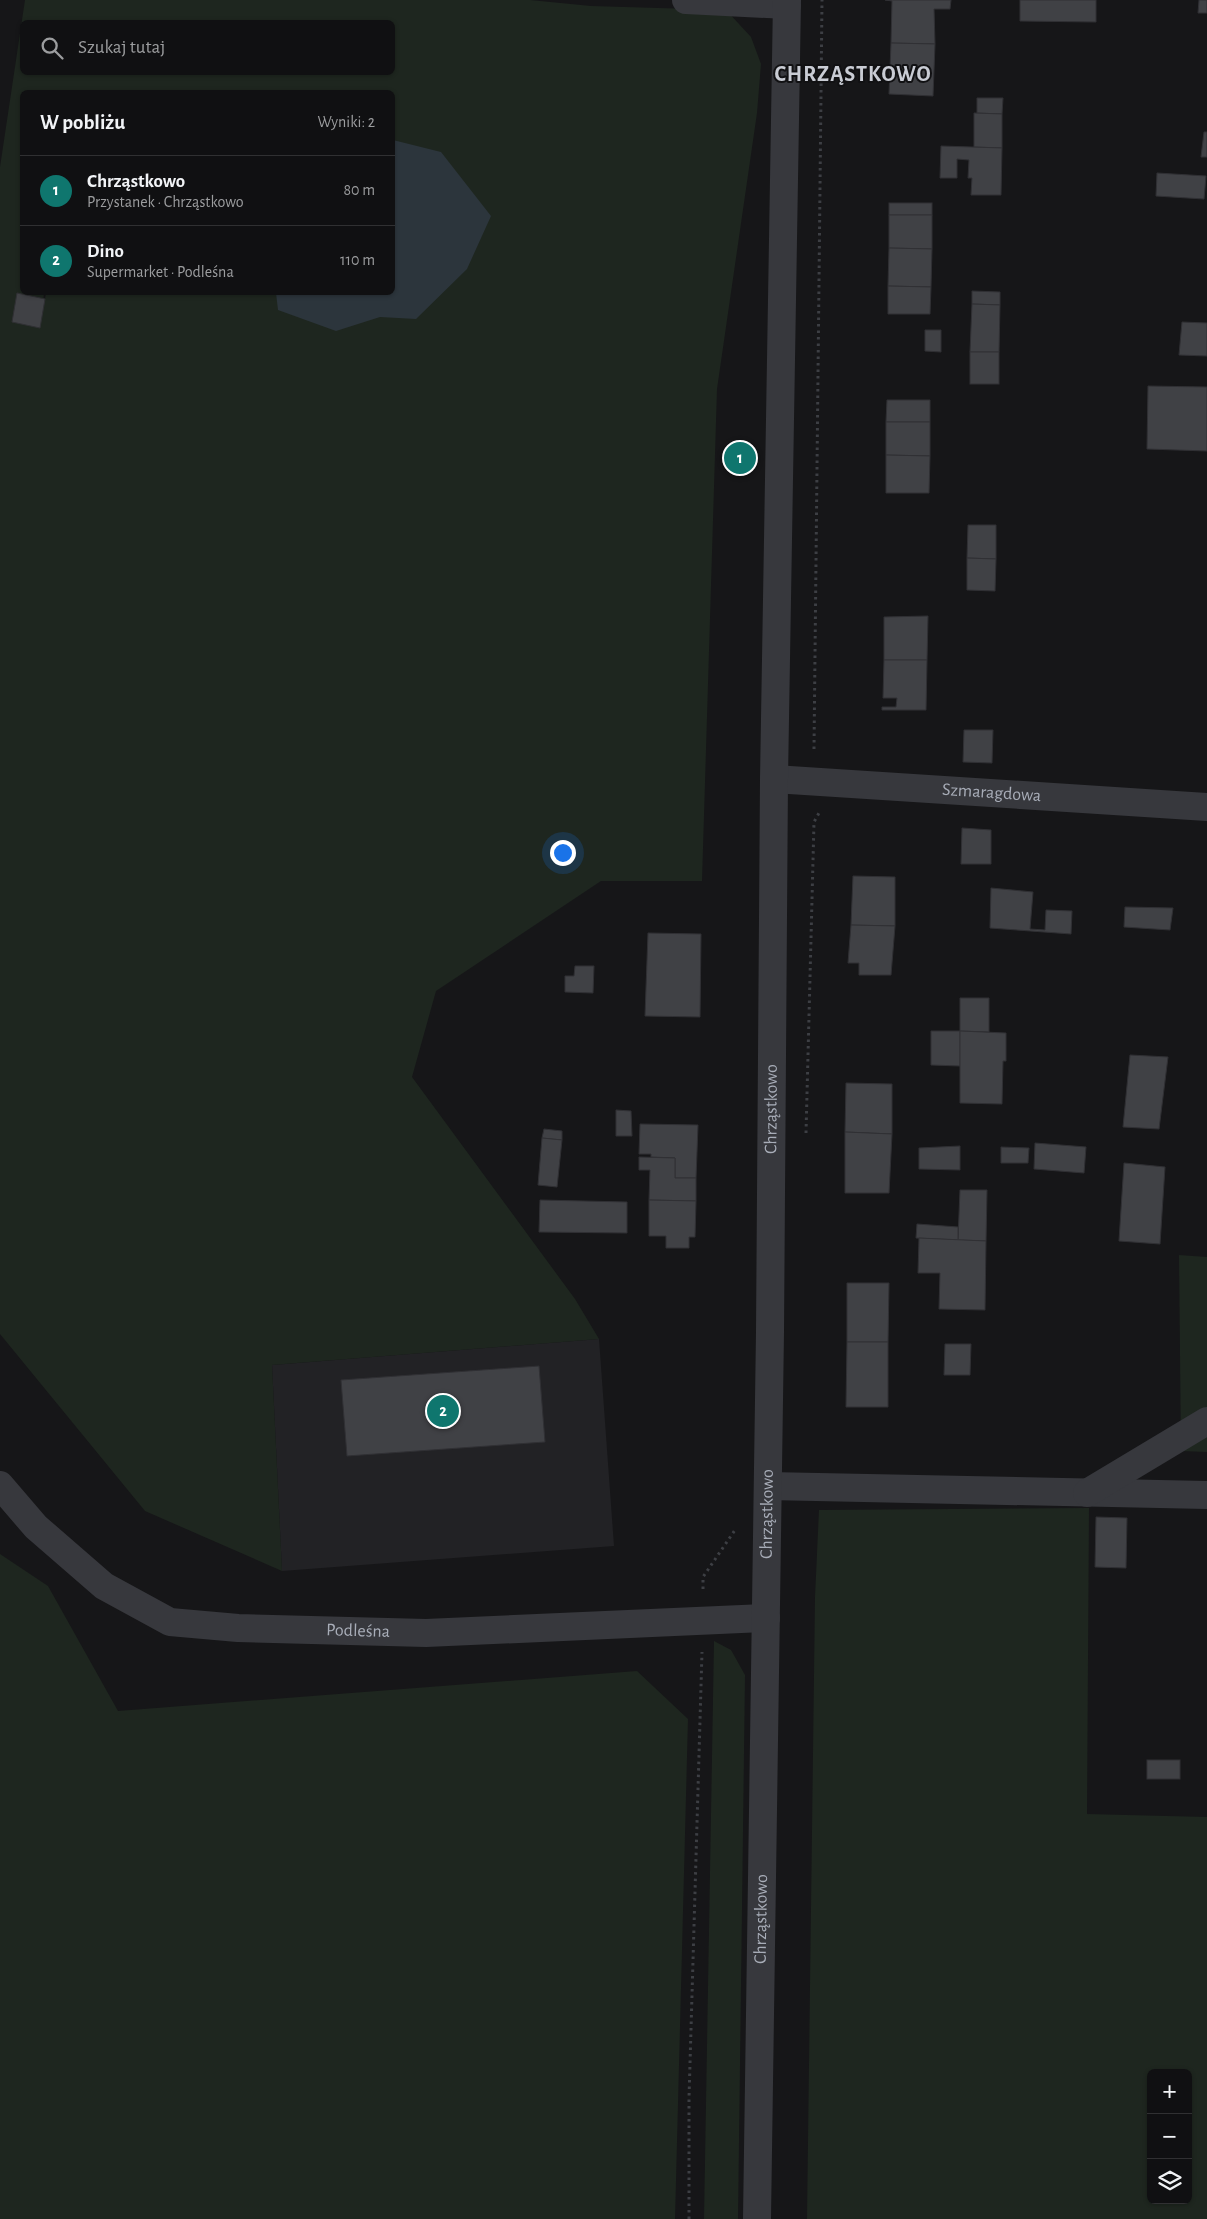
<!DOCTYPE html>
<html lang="pl">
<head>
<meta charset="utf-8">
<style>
  :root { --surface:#101012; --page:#19191b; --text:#f1f3f6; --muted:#9c9d9f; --line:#303032; --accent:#0f766e }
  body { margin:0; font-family:"Alegreya Sans",sans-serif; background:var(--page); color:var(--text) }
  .controls { position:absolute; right:15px; bottom:15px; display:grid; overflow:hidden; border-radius:8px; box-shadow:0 1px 4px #0004 }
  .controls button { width:45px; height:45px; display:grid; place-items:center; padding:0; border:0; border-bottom:1px solid var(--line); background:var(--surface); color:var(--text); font:25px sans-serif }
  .you { position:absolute; left:562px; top:852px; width:18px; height:18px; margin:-12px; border:4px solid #fff; border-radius:50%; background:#1a73e8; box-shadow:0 0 0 8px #1a73e833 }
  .badge { display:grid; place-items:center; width:32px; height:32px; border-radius:50%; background:var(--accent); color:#fff; font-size:16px; font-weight:700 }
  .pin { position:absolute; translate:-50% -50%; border:2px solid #fff; box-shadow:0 1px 5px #0006 }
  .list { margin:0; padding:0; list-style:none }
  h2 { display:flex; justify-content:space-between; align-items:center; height:65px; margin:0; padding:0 20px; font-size:21px }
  h2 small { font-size:16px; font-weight:400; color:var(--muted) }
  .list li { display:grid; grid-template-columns:32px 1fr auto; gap:15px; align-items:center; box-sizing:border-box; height:70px; padding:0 20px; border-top:1px solid var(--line) }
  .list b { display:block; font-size:19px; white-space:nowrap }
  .list p { margin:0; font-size:16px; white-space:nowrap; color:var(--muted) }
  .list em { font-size:16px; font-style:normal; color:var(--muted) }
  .icon { flex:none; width:28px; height:28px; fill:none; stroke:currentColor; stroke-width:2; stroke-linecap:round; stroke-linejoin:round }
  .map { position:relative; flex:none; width:1207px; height:2219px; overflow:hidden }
  .search { position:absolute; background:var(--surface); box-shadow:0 1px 4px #0004; left:20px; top:20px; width:375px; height:55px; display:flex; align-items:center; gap:12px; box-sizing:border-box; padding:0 18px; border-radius:8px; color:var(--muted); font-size:19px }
  .panel { position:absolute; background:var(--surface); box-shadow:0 1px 4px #0004; left:20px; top:90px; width:375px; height:205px; border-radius:8px }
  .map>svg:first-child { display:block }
  .built { fill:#222225 }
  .green { fill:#1e261f; fill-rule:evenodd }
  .water { fill:#2c353c }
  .building { fill:#404145; stroke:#303034 }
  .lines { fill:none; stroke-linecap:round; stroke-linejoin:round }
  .path { stroke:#3d3f44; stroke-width:3; stroke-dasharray:2.5 4; stroke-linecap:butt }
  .minor { stroke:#37383d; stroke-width:28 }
  .labels { text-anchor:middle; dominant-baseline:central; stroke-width:4; stroke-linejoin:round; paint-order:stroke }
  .street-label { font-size:18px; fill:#a8adb8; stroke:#111113 }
  .district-label { font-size:22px; font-weight:bold; letter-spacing:1px; fill:#c9ccd4; stroke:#111113 }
</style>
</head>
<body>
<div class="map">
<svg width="1207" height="2219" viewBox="0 0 1207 2219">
  <rect width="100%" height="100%" fill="#161618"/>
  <path class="built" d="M599 1339 614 1546 282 1571 272 1365Z"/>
  <g class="green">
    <path d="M25 0H530L591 6 726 10 751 37 761 64 757 113 717 389 702 881H601L436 991 412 1077 575 1299 599 1339 272 1365 282 1571 145 1511 0 1334V167ZM22 22H392V72H22ZM22 92H392V292L46 293 42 316 44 292H22Z"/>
    <path d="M1179 1255 1207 1257V1452L1181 1451Z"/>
    <path d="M1089 1508 1087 1814 1207 1817V2219H807L815 1597 819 1510ZM1151 2073H1188V2200H1151Z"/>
    <path d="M0 1554 48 1586 118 1711 637 1671 688 1719 675 2219H0Z"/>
    <path d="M714 1641 731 1650 745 1675 738 2219H704Z"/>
  </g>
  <path class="water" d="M393 140 441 152 491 216 467 269 416 319 380 317 336 331 278 310 276 293 392 292Z"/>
  <g class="building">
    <path d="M885 0H951L950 9H934L935 44 891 43 892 1Z"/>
    <path d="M1020 0H1096V22L1020 21Z"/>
    <path d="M1199 0H1207V13H1198Z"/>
    <path d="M891 43 935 44 933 96 889 94Z"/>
    <path d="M977 98H1003L1002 114 977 113Z"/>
    <path d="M974 113 1002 114V148L974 147Z"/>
    <path d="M1204 132H1207V157H1201Z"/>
    <path d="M941 146 1002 148 1001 195H971L972 178H968L969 160 957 159V178H940Z"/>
    <path d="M1157 173 1206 176 1204 199 1156 196Z"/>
    <rect x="889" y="203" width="43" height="12"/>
    <path d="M889 215H932V249L889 248Z"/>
    <path d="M889 248 932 249 931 287 888 286Z"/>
    <path d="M888 286 931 287 930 314H888Z"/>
    <path d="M972 291 1000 292V305L972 304Z"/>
    <path d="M17 293 45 299 40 328 12 322Z"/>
    <path d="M972 304 1000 305 999 352H970Z"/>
    <path d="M1182 322 1207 323V356L1179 355Z"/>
    <path d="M925 330H941V352L925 351Z"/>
    <rect x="970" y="352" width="29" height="32"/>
    <path d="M1148 386 1207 387V451L1147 449Z"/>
    <path d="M887 400H930V422H886Z"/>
    <path d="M886 422H930V456L886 455Z"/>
    <path d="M886 455 930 456 929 493H886Z"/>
    <path d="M968 525H996V559L967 558Z"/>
    <path d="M967 558 996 559 995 591 967 590Z"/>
    <path d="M928 616 927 660H884V617Z"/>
    <path d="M884 660H927L926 710H882V707H896L897 698H883Z"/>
    <path d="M964 730H993L992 763 963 762Z"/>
    <path d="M962 828 991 830V864H961Z"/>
    <path d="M853 876 895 877V926L851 925Z"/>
    <path d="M991 888 1033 892 1030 929 1045 930 1046 910 1072 911 1071 934 990 928Z"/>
    <path d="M1125 907 1173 908 1170 930 1124 927Z"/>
    <path d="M851 925 895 926 891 975H859V963H848Z"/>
    <path d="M648 933 701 934 700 1017 645 1016Z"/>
    <path d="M575 966H594L593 993 565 992V976H574Z"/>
    <path d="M960 998H989V1032L960 1031Z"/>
    <path d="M931 1031H960V1066L931 1065Z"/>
    <path d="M960 1031 1006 1033V1061H1003L1002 1104 960 1103Z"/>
    <path d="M1130 1055 1168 1057 1159 1129 1123 1127Z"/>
    <path d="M846 1083 892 1084V1134L845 1132Z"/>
    <path d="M616 1110 631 1111 632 1136H616Z"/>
    <path d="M640 1124 698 1125 696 1178H675V1158L651 1157V1154H639Z"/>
    <path d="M544 1129 562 1131V1140L542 1138Z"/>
    <path d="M845 1132 892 1134 889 1193H845Z"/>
    <path d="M542 1138 562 1140 557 1187 538 1185Z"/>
    <path d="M1035 1143 1086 1147 1084 1173 1034 1169Z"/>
    <path d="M960 1146V1170L919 1169V1148Z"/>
    <path d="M1001 1147 1029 1148 1028 1163H1001Z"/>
    <path d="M639 1157 675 1158V1178H696V1201L649 1200 650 1170H639Z"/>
    <path d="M1124 1163 1165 1167 1160 1244 1119 1241Z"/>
    <path d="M960 1190H987L986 1241 958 1240Z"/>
    <path d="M540 1200 627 1202V1233L539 1232Z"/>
    <path d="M649 1200 696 1201 695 1237H689V1248H666V1236H649Z"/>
    <path d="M917 1224 958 1227V1240L916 1238Z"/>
    <path d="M919 1238 986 1241 985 1310 939 1309 940 1273H918Z"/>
    <path d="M847 1283H889L888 1342H847Z"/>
    <path d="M847 1342H888V1407H846Z"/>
    <path d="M945 1344H971L970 1375H944Z"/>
    <path d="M539 1366 545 1442 347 1456 341 1380Z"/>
    <path d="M1096 1517 1127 1518 1126 1568 1095 1567Z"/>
    <rect x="1147" y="1760" width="33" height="19"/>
  </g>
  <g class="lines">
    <g class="path">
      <path d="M814 749 822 0"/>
      <path d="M806 1133 814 822 819 813"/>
      <path d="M703 1589V1577L735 1530"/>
      <path d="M689 2219V2098L702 1652"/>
    </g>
    <g class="minor">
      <path d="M686 0 787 5"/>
      <path id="s1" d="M774 779 1207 807"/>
      <path id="s2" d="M0 1485 36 1527 104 1586 170 1622 238 1628 426 1633 766 1618"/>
      <path d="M768 1486 1207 1495"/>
      <path d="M1087 1493 1207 1421"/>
      <path id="s3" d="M757 2219 770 1332 774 779 787 0"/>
    </g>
  </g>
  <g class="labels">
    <g class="street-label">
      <text stroke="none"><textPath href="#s1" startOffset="218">Szmaragdowa</textPath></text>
      <text stroke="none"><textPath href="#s3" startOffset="1110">Chrząstkowo</textPath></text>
      <text stroke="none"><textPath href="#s3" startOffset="705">Chrząstkowo</textPath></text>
      <text stroke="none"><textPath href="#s2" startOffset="409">Podleśna</textPath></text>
      <text stroke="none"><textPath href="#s3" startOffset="300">Chrząstkowo</textPath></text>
    </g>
    <g class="district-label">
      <text x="853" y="74">CHRZĄSTKOWO</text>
    </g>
  </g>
</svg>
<div class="controls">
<button>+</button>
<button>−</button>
<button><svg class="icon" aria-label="layers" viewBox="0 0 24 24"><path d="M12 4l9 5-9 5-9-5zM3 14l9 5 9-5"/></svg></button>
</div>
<div class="you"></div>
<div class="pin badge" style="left:740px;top:458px">1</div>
<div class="pin badge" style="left:443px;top:1411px">2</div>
<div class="search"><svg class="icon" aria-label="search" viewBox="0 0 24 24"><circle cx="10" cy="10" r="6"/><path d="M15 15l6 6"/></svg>Szukaj tutaj</div>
<section class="panel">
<h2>W pobliżu<small>Wyniki: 2</small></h2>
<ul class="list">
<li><span class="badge">1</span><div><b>Chrząstkowo</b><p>Przystanek · Chrząstkowo</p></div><em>80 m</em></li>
<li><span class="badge">2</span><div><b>Dino</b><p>Supermarket · Podleśna</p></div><em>110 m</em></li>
</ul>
</section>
</div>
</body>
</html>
